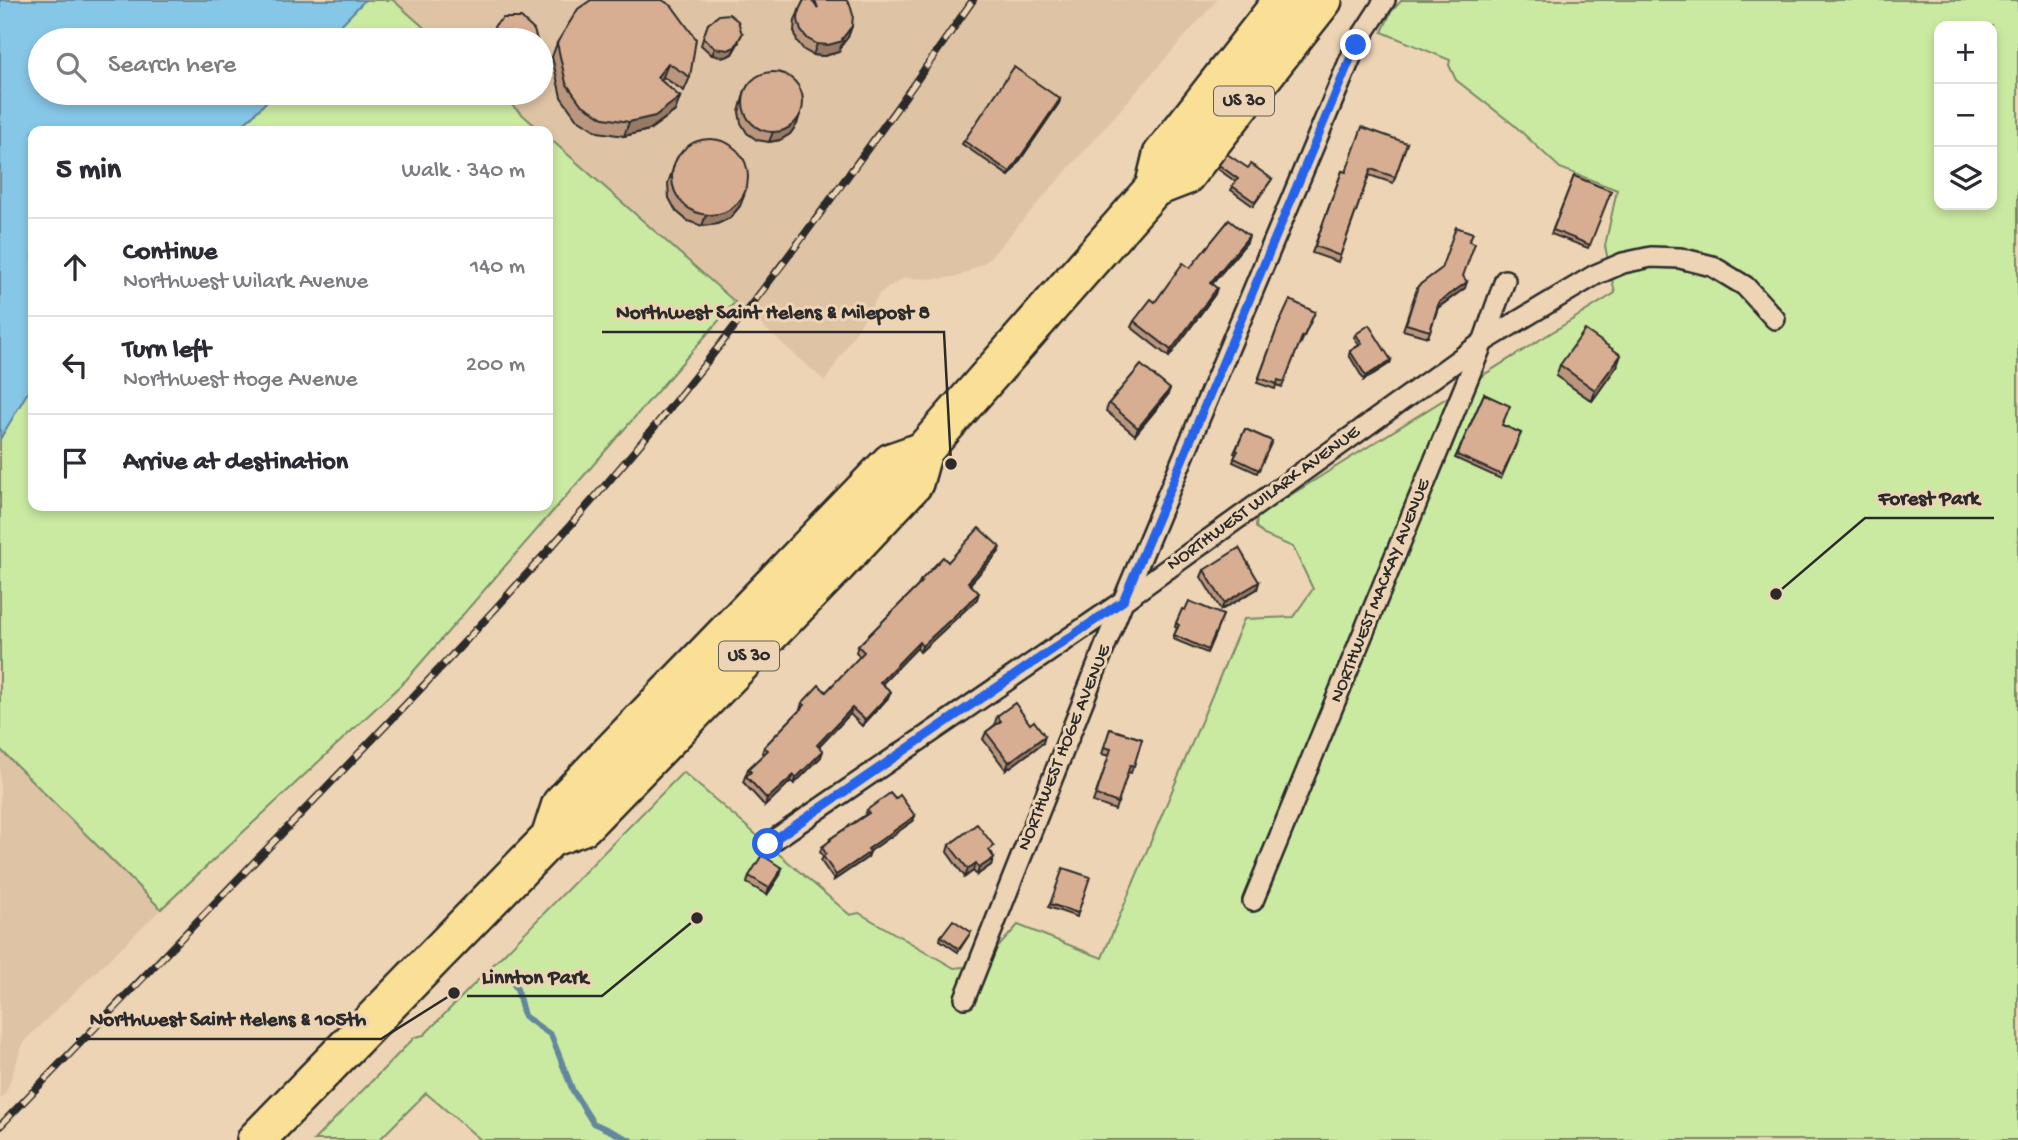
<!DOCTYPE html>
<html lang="en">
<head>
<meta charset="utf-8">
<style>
  :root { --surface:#fff; --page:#f2f2f3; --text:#2b2b33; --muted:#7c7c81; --line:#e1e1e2 }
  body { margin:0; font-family:"Gochi Hand",sans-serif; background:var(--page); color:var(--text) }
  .controls { position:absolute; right:21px; top:21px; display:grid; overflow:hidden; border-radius:14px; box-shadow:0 4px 10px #0003 }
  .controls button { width:63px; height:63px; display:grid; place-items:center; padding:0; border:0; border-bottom:2px solid var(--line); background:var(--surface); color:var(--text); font:35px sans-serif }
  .stop { position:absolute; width:21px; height:21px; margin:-16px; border:5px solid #2563eb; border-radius:50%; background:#fff }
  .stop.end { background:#2563eb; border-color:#fff; box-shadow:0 2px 7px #0008 }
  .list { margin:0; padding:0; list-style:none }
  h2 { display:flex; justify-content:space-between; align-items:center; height:91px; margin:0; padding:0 28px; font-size:30px }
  h2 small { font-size:23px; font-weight:400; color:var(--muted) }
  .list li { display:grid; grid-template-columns:46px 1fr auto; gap:21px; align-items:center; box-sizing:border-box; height:98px; padding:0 28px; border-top:2px solid var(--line) }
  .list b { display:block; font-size:26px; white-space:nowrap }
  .list p { margin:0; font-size:23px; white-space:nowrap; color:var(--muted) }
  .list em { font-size:23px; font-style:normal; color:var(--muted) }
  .icon { flex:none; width:38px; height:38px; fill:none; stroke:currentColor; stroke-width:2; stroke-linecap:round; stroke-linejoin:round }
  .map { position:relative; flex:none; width:2018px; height:1140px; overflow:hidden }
  .search { position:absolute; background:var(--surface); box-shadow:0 4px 10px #0003; left:28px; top:28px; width:525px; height:77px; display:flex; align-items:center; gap:18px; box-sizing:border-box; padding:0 24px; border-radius:38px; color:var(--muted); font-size:26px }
  .panel { position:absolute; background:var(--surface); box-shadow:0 4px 10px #0003; left:28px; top:126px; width:525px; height:385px; border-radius:14px }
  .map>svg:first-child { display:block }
  .built { fill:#dfc3a5 }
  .green { fill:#caeaa2; stroke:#7a8a66; stroke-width:2; fill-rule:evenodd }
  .water { fill:#86c6e6; stroke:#62889b; stroke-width:2 }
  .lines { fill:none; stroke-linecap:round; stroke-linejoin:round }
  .stream { stroke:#62889b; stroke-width:6 }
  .street-casing { stroke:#2b2b2b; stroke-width:24 }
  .highway-casing { stroke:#2b2b2b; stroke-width:42 }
  .street { stroke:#edd4b5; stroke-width:19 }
  .highway { stroke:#fadf96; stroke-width:37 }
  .rail-casing { stroke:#2b2b2b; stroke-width:8 }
  .rail { stroke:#edd4b5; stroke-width:5; stroke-dasharray:16; stroke-linecap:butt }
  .wall { fill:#ba967e; stroke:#2b2b2b; stroke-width:2 }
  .shaded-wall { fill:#977a66; stroke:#2b2b2b; stroke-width:2 }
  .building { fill:#d8ae92; stroke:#2b2b2b; stroke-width:2 }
  .route { stroke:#2563eb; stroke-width:9 }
  .labels { text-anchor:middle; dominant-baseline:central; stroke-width:6; stroke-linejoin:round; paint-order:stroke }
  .shield { fill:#edd4b5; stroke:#655e54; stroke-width:2 }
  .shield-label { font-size:18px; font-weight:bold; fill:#2b2b2b }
  .street-label { font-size:19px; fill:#2b2b2b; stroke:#edd4b5 }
  .leader { fill:none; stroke:#2b2b2b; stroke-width:2.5 }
  .callout-dot { fill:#2b2b2b; stroke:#edd4b5; stroke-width:2.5 }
  .callout-label { font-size:21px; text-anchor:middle; font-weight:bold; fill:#2b2b2b; stroke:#edd4b5; stroke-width:6; stroke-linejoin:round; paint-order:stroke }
</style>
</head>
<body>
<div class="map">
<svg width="2018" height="1140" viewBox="0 0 2018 1140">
  <rect width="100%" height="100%" fill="#edd4b5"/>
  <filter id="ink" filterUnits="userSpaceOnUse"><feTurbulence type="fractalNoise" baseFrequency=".0143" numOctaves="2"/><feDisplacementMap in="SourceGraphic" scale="14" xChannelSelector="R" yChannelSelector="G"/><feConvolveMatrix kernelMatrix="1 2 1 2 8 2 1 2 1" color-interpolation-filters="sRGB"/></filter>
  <g filter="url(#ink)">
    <g class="built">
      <path d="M393 0H1217L987 261 960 276 938 279 904 278 880 293 825 381 548 137V131H541L498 93H541V40H438Z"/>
      <path d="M0 749 161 909 24 1041 6 1092 0 1099Z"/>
    </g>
    <g class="green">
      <path d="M365 0H393L438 40H326Z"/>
      <path d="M1402 0H2018V1140H481L426 1093 379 1140H314L415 1037 424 1035 683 772 850 915 859 913 954 968 982 965 1018 925 1102 958 1244 619 1293 617 1313 589 1293 547 1264 535 1256 527 1257 516 1615 293 1605 246 1617 190 1560 168 1514 125 1456 80 1449 65 1450 60 1382 32 1391 12ZM1939 26H1992V205H1939Z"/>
      <path d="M275 93H498L541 131H237Z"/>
      <path d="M548 137 735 302 406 680 161 909 0 749V439L33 383V506H548Z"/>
    </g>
    <path class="water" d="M0 0H365L326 40H40V93H275L237 131H33V383L0 439Z"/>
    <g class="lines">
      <path class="stream" d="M509 977 517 989 524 1016 551 1035 573 1091 593 1123 630 1140"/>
      <defs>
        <g id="street">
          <path d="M768 844 1123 601 1483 342 1595 275 1623 263 1651 257 1680 258 1712 266 1745 286 1775 319"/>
          <path d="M1253 901 1483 342 1505 280"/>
          <path d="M965 998 1123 601 1356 45 1385 0"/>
        </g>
        <g id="highway">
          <path d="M1154 188 1185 176 1323 0"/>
          <path d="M550 838 583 826 834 568 914 483 923 451 1154 188 1162 155 1283 0"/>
          <path d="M256 1140 550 838 561 804 891 462 923 451"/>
        </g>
      </defs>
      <use href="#street" class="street-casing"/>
      <use href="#highway" class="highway-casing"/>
      <use href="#street" class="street"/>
      <use href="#highway" class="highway"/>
      <defs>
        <path id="rail" d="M0 1126C97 1026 194 925 291 824 409 702 527 579 636 449 756 305 866 154 973 0"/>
      </defs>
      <use href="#rail" class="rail-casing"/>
      <use href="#rail" class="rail"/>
    </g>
    <g class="wall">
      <path d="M591 0 690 77 684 91 663 77 660 80 680 97 675 111 649 130 624 136 598 132 576 118 561 97 552 57 557 43Z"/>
      <path d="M804 0H846L852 26 848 37 841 46 839 52 824 56 813 55 804 50 797 41 794 31 795 20Z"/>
      <path d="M708 24 739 42 732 54 726 57 712 55 701 45Z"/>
      <path d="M745 90 800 113 797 124 790 134 780 140 769 142 757 140 747 133 741 123 739 112Z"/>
      <path d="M1060 99 1059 103 1009 176 962 144 964 141Z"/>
      <path d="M1407 143 1393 183 1369 175 1338 262 1312 253 1342 171 1346 172Z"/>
      <path d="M677 158 740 206 730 218 717 224 702 226 688 221 676 211 669 198 668 183Z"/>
      <path d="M1219 165 1248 168 1272 179 1270 182 1253 206 1231 190 1236 182 1218 169Z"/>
      <path d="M1574 176 1611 191 1588 248 1551 234Z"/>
      <path d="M1470 241 1463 276 1465 288 1438 308 1428 337 1403 330 1418 286 1441 269Z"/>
      <path d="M1247 242 1212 284 1215 294 1169 357 1131 327 1134 321 1155 302 1190 268Z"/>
      <path d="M1315 312 1301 343 1300 342 1282 387 1276 385 1275 389 1257 383 1278 326Z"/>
      <path d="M1356 334 1391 360 1390 363 1364 380 1349 355 1350 351 1359 345 1354 337Z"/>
      <path d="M1560 365 1617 366 1592 401 1556 376Z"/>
      <path d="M1484 394 1502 425 1521 433 1501 479 1455 458Z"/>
      <path d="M1167 396 1135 435 1106 411 1109 403Z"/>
      <path d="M1245 429 1272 441 1257 473 1233 462 1236 454 1234 453Z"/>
      <path d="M998 553 970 584 977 599 920 652 917 648 882 684 891 692 888 698 862 726 850 714 819 747 821 757 794 784 791 781 765 806 743 782 748 769 764 754 762 753 764 747 800 710 802 703 826 692 860 657 856 652 858 646 918 586 920 581 948 562Z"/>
      <path d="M1204 570 1259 582 1257 589 1221 610 1201 577Z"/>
      <path d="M1185 610 1223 615 1207 653 1173 639 1177 628 1175 627 1176 623Z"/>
      <path d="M997 716 1030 724 1043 743 1006 770 983 739 986 732 996 724 995 723Z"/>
      <path d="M1110 729 1142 739 1131 773 1128 772 1115 810 1093 802 1109 756 1102 754Z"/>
      <path d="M867 810 913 821 870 851 868 857 834 880 821 861 823 857 820 852 822 847 829 842 830 839 865 815Z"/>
      <path d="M949 845 992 853 994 858 991 865 977 875 973 871 965 877 947 852Z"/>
      <path d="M780 875 767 895 747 883 749 876Z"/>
      <path d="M1050 904 1078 913 1077 917 1048 907Z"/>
      <path d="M971 932 958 952 940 940 941 936Z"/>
    </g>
    <g class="shaded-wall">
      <path d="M852 26 848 37 841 46 839 52 824 56 813 55 817 44 842 39Z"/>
      <path d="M742 34 732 54 726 57 712 55 715 48Z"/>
      <path d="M668 63 663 77 652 91 657 77Z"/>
      <path d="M680 97 675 111 649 130 624 136 629 122Z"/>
      <path d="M1060 99 1059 103 1009 176 1010 172Z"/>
      <path d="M800 113 797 124 790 134 780 140 769 142 773 132Z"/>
      <path d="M744 196 740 206 730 218 717 224 702 226 706 215Z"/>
      <path d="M1249 236 1247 242 1208 289 1210 283Z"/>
      <path d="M1467 282 1465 288 1437 308 1439 302Z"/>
      <path d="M1217 288 1215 294 1169 357 1171 350Z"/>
      <path d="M1621 355 1617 366 1592 401 1595 390Z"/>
      <path d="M1391 360 1390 363 1364 380 1366 376Z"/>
      <path d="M1170 389 1167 396 1135 435 1138 428Z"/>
      <path d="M1000 547 998 553 966 588 968 582Z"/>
      <path d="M1259 582 1257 589 1221 610 1224 603Z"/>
      <path d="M979 593 977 599 920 652 922 646Z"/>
      <path d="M919 642 917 648 878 688 880 682Z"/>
      <path d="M891 692 888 698 862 726 865 720Z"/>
      <path d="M852 708 850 714 815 751 817 745Z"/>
      <path d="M1045 736 1043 743 1006 770 1009 762Z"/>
      <path d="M823 751 821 757 794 784 796 778Z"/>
      <path d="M794 775 791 781 765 806 767 799Z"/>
      <path d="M915 816 913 821 866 854 868 849Z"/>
      <path d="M870 852 868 857 834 880 836 875Z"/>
      <path d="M994 858 991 865 977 875 979 868Z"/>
      <path d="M976 863 973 871 965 877 968 869Z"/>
      <path d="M782 868 780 875 767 895 769 888Z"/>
    </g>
    <g class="building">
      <path d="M591 0H662L672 6 696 39 690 77 668 63 657 77 680 97 655 116 629 122 604 118 581 104 566 83 557 43 578 9Z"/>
      <path d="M804 0H811L818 8 815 0H846L850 5 853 15 852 26 842 39 843 41 828 45 817 44 808 39 801 31 798 20 799 10Z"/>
      <path d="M729 14 738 21 742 34 735 47 728 50 715 48 703 38 708 24 719 15Z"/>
      <path d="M503 18H521L534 30 537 40H492L491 32 496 24Z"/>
      <path d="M1014 67 1060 99 1010 172 964 141Z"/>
      <circle cx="773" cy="102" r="30"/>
      <path d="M1362 127 1407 143 1395 177 1371 169 1340 256 1315 246 1342 171 1346 172Z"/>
      <circle cx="710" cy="177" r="38"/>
      <path d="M1227 154 1248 168 1251 164 1272 179 1255 202 1232 186 1238 179 1219 165Z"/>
      <path d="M1574 176 1611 191 1590 245 1553 230Z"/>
      <path d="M1229 220 1249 236 1210 283 1217 288 1171 350 1134 321 1151 299 1155 302 1183 263 1190 268Z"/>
      <path d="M1456 227 1473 233 1469 241 1475 243 1463 276 1467 282 1439 302 1430 331 1406 324 1418 286 1441 269Z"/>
      <path d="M1290 300 1315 312 1303 338 1302 337 1284 382 1278 380 1277 384 1259 378 1278 326Z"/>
      <path d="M1369 325 1391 360 1366 376 1350 351 1362 344 1356 334Z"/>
      <path d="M1585 330 1621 355 1595 390 1560 365Z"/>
      <path d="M1141 365 1170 389 1138 428 1109 403Z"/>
      <path d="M1484 394 1510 406 1502 425 1521 433 1502 475 1457 455Z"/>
      <path d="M1245 429 1272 441 1259 470 1234 458 1238 451 1236 450Z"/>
      <path d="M979 528 1000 547 968 582 979 593 922 646 919 642 880 682 891 692 865 720 852 708 817 745 823 751 796 778 794 775 767 799 746 776 751 772 748 769 768 750 764 747 805 705 802 703 819 685 826 692 864 652 858 646 922 582 920 581 943 557 948 562Z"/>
      <path d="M1239 548 1259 582 1224 603 1204 570Z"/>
      <path d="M1189 601 1223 615 1208 650 1174 635 1179 625 1176 623 1182 609 1185 610Z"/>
      <path d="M1015 703 1030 724 1034 721 1045 736 1009 762 986 732 1001 721 997 716Z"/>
      <path d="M1110 729 1142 739 1134 766 1130 765 1118 803 1096 795 1111 749 1104 747Z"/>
      <path d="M890 793 895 799 900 795 915 816 868 849 870 852 836 875 823 856 826 854 822 847 831 840 830 839 869 813 867 810Z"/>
      <path d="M977 824 994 846 989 850 994 858 979 868 976 863 968 869 949 845Z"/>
      <path d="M762 855 782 868 769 888 749 876Z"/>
      <path d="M1063 868 1090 877 1078 913 1050 904Z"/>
      <path d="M953 920 971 932 959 949 941 936Z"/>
    </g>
  </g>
  <g class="lines" filter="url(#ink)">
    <path class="route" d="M768 844 1123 601 1356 45"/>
  </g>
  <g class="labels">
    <g class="shield">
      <rect x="1214" y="86.5" width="60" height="29" rx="5"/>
      <rect x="719" y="641.5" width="60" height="29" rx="5"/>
    </g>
    <g class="shield-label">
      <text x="1244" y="101">US 30</text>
      <text x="749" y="656">US 30</text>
    </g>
    <g class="street-label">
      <text transform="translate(1264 499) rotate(-36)">NORTHWEST WILARK AVENUE</text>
      <text transform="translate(1381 591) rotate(-68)">NORTHWEST MACKAY AVENUE</text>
      <text transform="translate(1065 748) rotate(-68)">NORTHWEST HOGE AVENUE</text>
    </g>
  </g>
  <path class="leader" d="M951 464L944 332H602M1776 594L1865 518H1994M697 918L602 996H467M454 993L381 1039H76"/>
  <g class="callout-dot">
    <circle cx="951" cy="464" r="7"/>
    <circle cx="1776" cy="594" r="7"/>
    <circle cx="697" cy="918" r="7"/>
    <circle cx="454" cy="993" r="7"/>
  </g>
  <g class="callout-label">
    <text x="773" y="318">Northwest Saint Helens &amp; Milepost 8</text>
    <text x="1929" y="504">Forest Park</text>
    <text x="535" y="983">Linnton Park</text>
    <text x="228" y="1025">Northwest Saint Helens &amp; 105th</text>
  </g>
</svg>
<div class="controls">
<button>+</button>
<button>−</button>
<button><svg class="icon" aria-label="layers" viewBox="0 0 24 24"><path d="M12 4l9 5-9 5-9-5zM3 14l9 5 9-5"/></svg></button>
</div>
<div class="stop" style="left:768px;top:844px"></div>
<div class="stop end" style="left:1356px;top:45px"></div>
<div class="search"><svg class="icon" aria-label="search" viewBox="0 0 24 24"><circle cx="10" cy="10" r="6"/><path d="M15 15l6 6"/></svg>Search here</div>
<section class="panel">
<h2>5 min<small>Walk · 340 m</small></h2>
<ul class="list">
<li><svg class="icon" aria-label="ahead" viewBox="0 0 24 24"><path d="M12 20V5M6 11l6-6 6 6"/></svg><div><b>Continue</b><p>Northwest Wilark Avenue</p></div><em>140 m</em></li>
<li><svg class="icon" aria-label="left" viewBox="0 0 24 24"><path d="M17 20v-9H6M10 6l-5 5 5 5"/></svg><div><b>Turn left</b><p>Northwest Hoge Avenue</p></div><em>200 m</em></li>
<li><svg class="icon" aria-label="arrive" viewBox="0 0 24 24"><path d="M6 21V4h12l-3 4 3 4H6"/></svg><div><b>Arrive at destination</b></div></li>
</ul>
</section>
</div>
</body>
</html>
